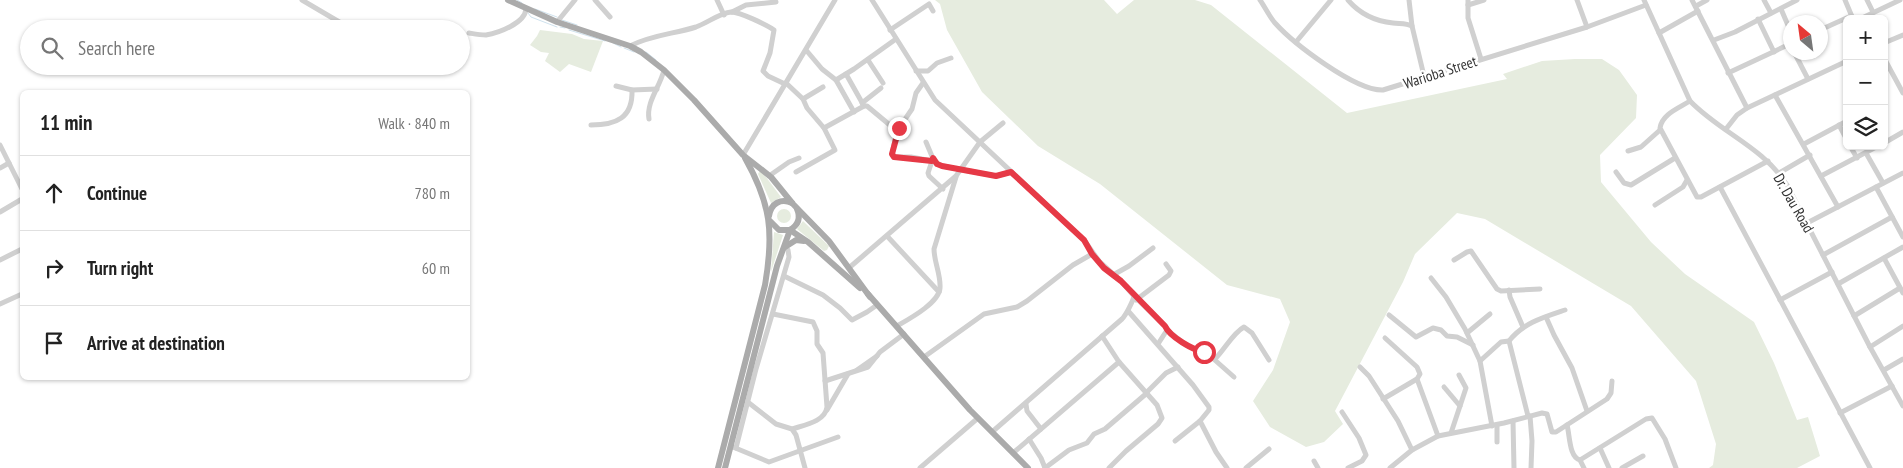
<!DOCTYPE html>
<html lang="en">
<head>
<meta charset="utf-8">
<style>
  :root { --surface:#fff; --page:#f6f6f6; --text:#222; --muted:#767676; --line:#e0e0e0 }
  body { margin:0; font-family:"PT Sans Narrow",sans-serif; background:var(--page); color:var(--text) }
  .controls { position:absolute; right:15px; top:15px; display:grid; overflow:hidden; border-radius:8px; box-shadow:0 1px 4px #0004 }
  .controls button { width:45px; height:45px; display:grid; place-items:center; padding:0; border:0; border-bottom:1px solid var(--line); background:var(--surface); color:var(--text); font:25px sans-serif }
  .compass { position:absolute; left:1783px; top:15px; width:45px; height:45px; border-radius:50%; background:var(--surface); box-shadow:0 1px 4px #0004; rotate:331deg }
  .stop { position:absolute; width:15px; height:15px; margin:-11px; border:4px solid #e63946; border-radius:50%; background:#fff }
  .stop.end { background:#e63946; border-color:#fff; box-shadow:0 1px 5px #0008 }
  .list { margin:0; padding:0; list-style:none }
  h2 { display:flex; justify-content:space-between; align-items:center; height:65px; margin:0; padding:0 20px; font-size:21px }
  h2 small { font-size:16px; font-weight:400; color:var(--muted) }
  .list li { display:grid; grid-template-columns:32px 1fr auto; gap:15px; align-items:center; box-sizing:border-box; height:75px; padding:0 20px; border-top:1px solid var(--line) }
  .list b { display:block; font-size:19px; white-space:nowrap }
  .list em { font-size:16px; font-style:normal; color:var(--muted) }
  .icon { flex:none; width:28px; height:28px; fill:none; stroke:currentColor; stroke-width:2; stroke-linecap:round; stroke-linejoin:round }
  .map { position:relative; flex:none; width:1903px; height:468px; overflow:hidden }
  .search { position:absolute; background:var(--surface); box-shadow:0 1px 4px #0004; left:20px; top:20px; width:450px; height:55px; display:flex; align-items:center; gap:12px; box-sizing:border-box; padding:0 18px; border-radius:28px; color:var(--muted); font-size:19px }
  .panel { position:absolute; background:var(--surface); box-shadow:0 1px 4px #0004; left:20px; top:90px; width:450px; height:290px; border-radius:8px }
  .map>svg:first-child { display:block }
  .green { fill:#e6ecdf }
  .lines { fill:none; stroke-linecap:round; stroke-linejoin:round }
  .stream { stroke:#cfe2ee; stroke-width:1 }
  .minor { stroke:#d0d0d0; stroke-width:5 }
  .major { stroke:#ababab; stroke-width:6 }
  .route { stroke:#e63946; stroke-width:6 }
  .labels { text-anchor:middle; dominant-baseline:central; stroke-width:5; stroke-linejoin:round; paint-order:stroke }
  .street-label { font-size:15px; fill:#333; stroke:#fff }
</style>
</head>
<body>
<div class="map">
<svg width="1903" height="468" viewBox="0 0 1903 468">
  <rect width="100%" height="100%" fill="#fff"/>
  <g class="green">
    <path d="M935 0H1104L1117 14 1134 0H1195L1211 5 1347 113 1507 79 1503 74 1542 61 1575 59H1602L1619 70 1637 95 1636 118 1600 155 1601 182 1651 242 1685 274 1754 322 1774 363 1797 420 1808 417 1820 456 1797 468H1709L1713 465 1716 444 1696 381 1631 306 1485 219 1457 213 1415 254 1403 282 1335 411 1343 424 1324 442 1306 447 1270 427 1253 401 1273 370 1290 322 1280 299 1227 285 1100 184 1038 146 982 92 947 30 940 4Z"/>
    <path d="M540 30 572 34 584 39 603 41 591 72 569 64 560 72 545 61 549 53 541 52 530 45 537 36Z"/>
    <path d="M759 172H761L766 177 781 197 771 203 758 174Z"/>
    <circle cx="784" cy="216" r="7"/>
    <path d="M803 221 829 246 827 250 824 251 797 229Z"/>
    <path d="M774 232 783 235 771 272Z"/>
  </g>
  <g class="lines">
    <g class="stream">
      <path d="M517 0 522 3"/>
      <path d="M535 9 557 17"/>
      <path d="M528 13 531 17 557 27"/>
      <path d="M562 20 577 25"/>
      <path d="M560 27 565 28"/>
      <path d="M569 30 605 41"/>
      <path d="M613 43 621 47"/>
      <path d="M624 48 634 52"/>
      <path d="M646 52 656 60"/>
    </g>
    <g class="minor">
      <path d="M302 0 341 23"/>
      <path d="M595 0 610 17"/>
      <path d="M717 0 724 15"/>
      <path d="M872 0 935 100 1084 240 1099 261 1121 281 1134 296C1133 301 1126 315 1122 319L992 432"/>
      <path d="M1260 0C1265 7 1269 16 1275 23 1293 43 1355 91 1383 90L1587 27 1646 5"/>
      <path d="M1348 0C1360 14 1374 21 1393 23 1399 24 1406 23 1412 26"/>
      <path d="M1409 0 1412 26 1424 76"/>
      <path d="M1468 0V18L1481 59"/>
      <path d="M1577 0 1587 27"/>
      <path d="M1644 0 1690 101C1721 133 1762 146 1787 185L1870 347 1903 406"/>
      <path d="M1692 0 1747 108"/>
      <path d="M1764 0 1771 13"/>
      <path d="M1845 0 1853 19"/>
      <path d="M1867 0 1873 12"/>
      <path d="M1468 5 1484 0"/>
      <path d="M1696 6 1707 0"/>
      <path d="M1781 9 1790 30"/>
      <path d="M732 12 746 5 776 2"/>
      <path d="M1758 19 1774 52"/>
      <path d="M1860 19 1900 0"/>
      <path d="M557 22 575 0"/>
      <path d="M890 30 929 4 933 11"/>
      <path d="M1820 30 1851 16"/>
      <path d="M469 33C475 34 480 35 486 35 499 33 525 23 526 9"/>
      <path d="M1659 33 1698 11"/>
      <path d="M1714 40 1735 32 1797 0"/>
      <path d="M1296 42 1331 0"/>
      <path d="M1884 43 1903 35"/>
      <path d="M630 46C651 35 674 34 696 27 707 23 720 13 731 12 740 12 767 25 774 30L770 53 763 71 768 76 785 84"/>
      <path d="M806 50 822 69 836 80 854 69 896 39"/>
      <path d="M1794 52 1808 79"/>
      <path d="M1884 58 1903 93"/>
      <path d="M868 60 883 83"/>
      <path d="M916 71H928L937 63 951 58"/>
      <path d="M1728 73 1790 44"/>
      <path d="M846 74 864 106H867L897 131"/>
      <path d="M836 80 854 112"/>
      <path d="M786 83 803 99 823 87"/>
      <path d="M923 83 916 93 912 109 897 131 892 154 894 157H911L932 161"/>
      <path d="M616 86 632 90 657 89"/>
      <path d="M1775 95 1838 207"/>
      <path d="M803 99 807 108 824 128 864 106"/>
      <path d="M1690 101C1679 108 1662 114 1660 128L1697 197H1701L1768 161"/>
      <path d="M862 103 881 88"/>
      <path d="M649 119C646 102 660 87 664 70"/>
      <path d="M591 125C616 125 633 118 632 90"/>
      <path d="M1839 125 1847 140"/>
      <path d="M1726 129 1737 115 1747 108 1847 61"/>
      <path d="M926 142 934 161 942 166 996 176 1011 172"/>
      <path d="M1884 143 1903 132"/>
      <path d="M1804 144 1847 121"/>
      <path d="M0 145 22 189"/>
      <path d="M1850 146 1857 158"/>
      <path d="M1628 151 1641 147 1660 130"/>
      <path d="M1866 153 1883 183"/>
      <path d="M743 155 835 0"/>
      <path d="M933 158 928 173 929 176 943 189"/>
      <path d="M0 168 9 163"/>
      <path d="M796 172 835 150 824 128"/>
      <path d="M1616 172 1624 183 1631 185 1675 158"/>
      <path d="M1779 173 1810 155"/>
      <path d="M769 176 789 162 799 158"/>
      <path d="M1821 176 1878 146"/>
      <path d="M1720 187 1870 468"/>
      <path d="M1876 187 1903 237"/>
      <path d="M1655 205 1683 187 1687 180"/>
      <path d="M0 212 22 199"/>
      <path d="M1807 223 1903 173"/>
      <path d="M887 236 939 292"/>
      <path d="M1823 255 1892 217"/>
      <path d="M1884 258 1903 293"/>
      <path d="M0 260 22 249"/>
      <path d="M1454 260 1467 252 1471 251 1497 289 1501 291 1540 289"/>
      <path d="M850 267 956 176 980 142 1003 123"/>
      <path d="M1113 275 1129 266 1153 248"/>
      <path d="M784 276 823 295 840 308 852 320 867 312 877 305"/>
      <path d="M1431 278 1446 297 1465 329 1480 361 1492 426"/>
      <path d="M1838 284 1903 247"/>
      <path d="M1509 290 1510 297 1523 327"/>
      <path d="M1134 296 1165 326 1167 330 1158 344"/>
      <path d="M1136 300 1169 275 1171 271 1166 264"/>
      <path d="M1780 300 1832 272"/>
      <path d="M0 304 22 294"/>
      <path d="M1129 312 1193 385 1209 407V410L1200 421 1175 441"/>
      <path d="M773 314 813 322 817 331V344L823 353 827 407C825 422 804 425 792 429"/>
      <path d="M1389 315 1416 337 1433 328 1441 330 1447 336 1457 337 1473 345"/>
      <path d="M1854 316 1900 288"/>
      <path d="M1546 317 1554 335 1572 368 1587 411"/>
      <path d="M897 326C909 319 939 303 940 288 941 275 934 262 934 249L956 177"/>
      <path d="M1167 330 1186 345 1208 354 1234 377"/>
      <path d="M1467 333 1490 314"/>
      <path d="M1102 336 1119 362 1157 405 1162 418 1158 424 1126 451 1109 468"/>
      <path d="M1870 347 1903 326"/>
      <path d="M924 357 984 314 1017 307 1027 301 1073 265 1092 254"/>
      <path d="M1215 359C1225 349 1233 333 1244 327L1252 333 1269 360"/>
      <path d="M1480 361 1501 342 1509 341"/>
      <path d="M1360 367 1369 376 1398 421 1412 450"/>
      <path d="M857 370 877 356"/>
      <path d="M1884 370 1903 359"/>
      <path d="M1417 379 1438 436"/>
      <path d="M825 381 868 367 880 352 904 334"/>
      <path d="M1444 387 1460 406"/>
      <path d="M1146 393 1166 373 1178 367"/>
      <path d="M1383 399 1417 379 1420 374 1417 367 1385 338"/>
      <path d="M749 403 776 424 792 429 796 435 805 468"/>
      <path d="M1026 404 1027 411 1041 429"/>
      <path d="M827 410 848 374"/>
      <path d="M1342 412 1359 438 1366 455 1362 461 1348 468"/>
      <path d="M1840 413 1892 386"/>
      <path d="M1528 416 1509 341C1523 323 1544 317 1565 310"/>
      <path d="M1530 416 1532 441 1531 468"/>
      <path d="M1200 421 1216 452 1227 468"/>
      <path d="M1513 421 1514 468"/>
      <path d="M1567 425C1570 436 1569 457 1580 460L1646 419 1652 418 1665 439 1676 468"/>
      <path d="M1451 433 1466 388 1459 375"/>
      <path d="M1029 439 1041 458 1045 468"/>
      <path d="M1497 442V425"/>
      <path d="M733 447 769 462 838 437"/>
      <path d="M736 448 756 369 789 257 788 250 785 246"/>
      <path d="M1600 448 1609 468"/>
      <path d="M1013 453 1119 362"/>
      <path d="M1580 460 1584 468"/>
      <path d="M1314 461 1318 468"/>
      <path d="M920 468 978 418"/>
      <path d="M1045 468 1069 450 1087 443 1094 434 1105 429 1147 393"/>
      <path d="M1246 468 1269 449"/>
      <path d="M1390 468 1412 450 1438 436 1504 423 1542 413 1547 414 1552 432H1556L1607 399 1611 393 1612 381"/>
      <path d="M1622 468 1643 456"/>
    </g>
    <g class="major">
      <path d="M508 0 557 22 630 46 641 52 664 70 694 100 743 155 771 177 793 204 829 241 870 297"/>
      <path d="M769 216C771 203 781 198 792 203"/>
      <path d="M770 221 779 230H790C798 225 801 218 797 209"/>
      <path d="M790 230 808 242 860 288"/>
      <path d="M785 247 796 240 804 241"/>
      <path d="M868 294 970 410 1028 468"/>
      <path d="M718 468 765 285C774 233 771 204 745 158"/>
      <path d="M725 468 777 266 790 230"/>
    </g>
  </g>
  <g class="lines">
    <path class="route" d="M899 128 892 154 894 157 932 161 933 158 937 164 942 166 996 176 1011 172 1084 240 1092 254 1104 268 1121 281 1165 326C1170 337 1193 350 1204 352"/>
  </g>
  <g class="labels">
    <g class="street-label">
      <text transform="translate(1440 72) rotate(-18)">Warioba Street</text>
      <text transform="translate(1794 203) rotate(60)">Dr. Dau Road</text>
    </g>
  </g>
</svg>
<div class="controls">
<button>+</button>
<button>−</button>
<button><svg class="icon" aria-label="layers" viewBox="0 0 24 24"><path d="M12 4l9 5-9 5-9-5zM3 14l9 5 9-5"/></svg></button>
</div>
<svg class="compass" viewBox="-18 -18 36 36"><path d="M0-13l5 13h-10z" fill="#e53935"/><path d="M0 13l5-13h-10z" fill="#767676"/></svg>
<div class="stop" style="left:1204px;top:352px"></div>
<div class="stop end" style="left:899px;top:128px"></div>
<div class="search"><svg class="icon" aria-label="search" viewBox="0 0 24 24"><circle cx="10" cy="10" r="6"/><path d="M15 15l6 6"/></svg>Search here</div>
<section class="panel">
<h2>11 min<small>Walk · 840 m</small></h2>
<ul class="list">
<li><svg class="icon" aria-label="ahead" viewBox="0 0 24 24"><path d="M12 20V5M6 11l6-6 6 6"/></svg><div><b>Continue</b></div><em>780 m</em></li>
<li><svg class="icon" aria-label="right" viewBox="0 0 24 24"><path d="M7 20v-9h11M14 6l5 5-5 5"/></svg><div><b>Turn right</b></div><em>60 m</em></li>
<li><svg class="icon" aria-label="arrive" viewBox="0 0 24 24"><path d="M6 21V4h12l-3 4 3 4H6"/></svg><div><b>Arrive at destination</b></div></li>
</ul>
</section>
</div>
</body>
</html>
